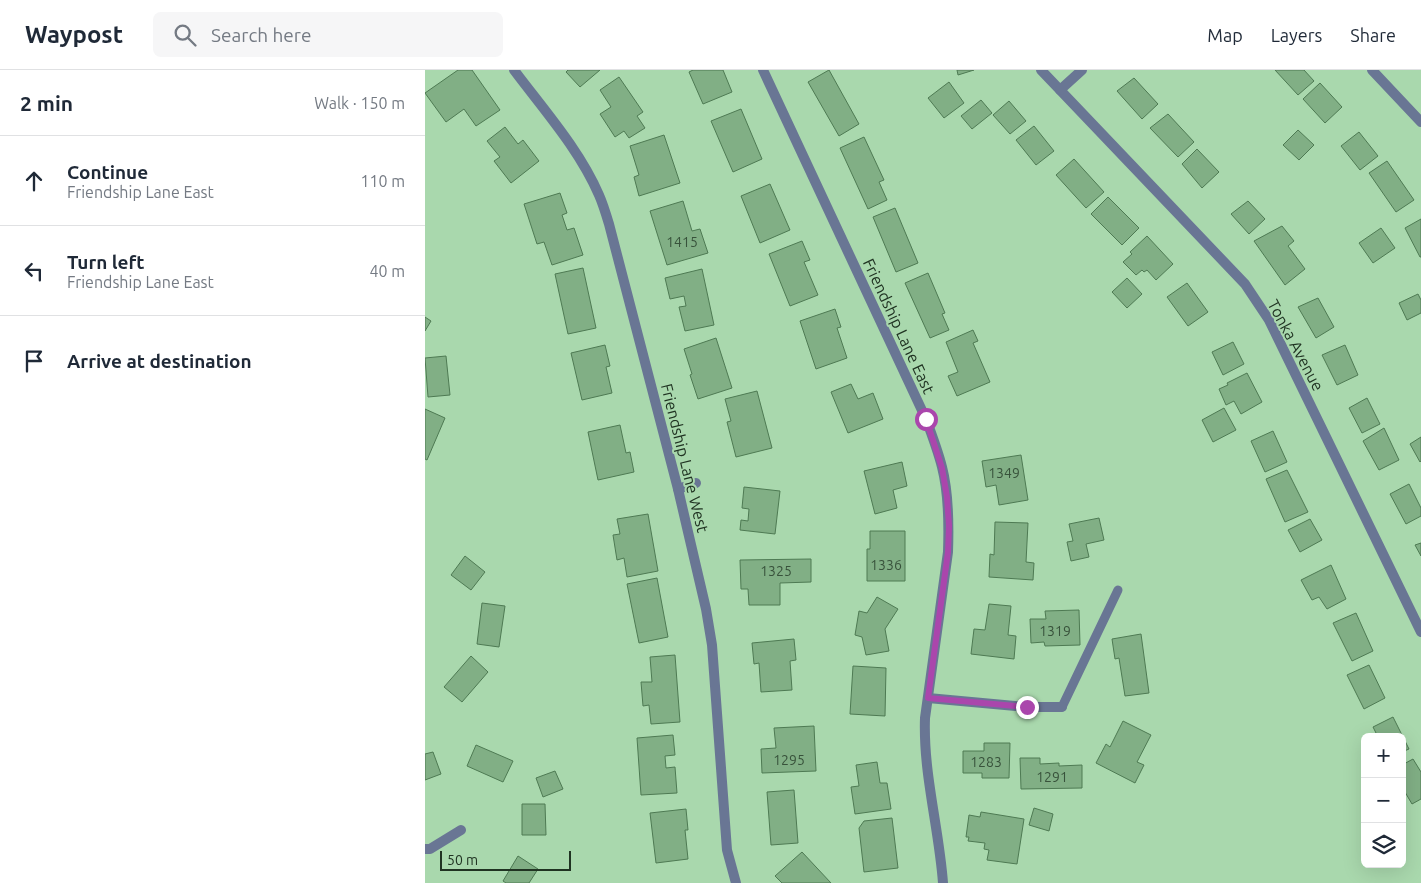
<!DOCTYPE html>
<html lang="en">
<head>
<meta charset="utf-8">
<style>
  :root { --surface:#fff; --page:#f6f6f7; --text:#1f2937; --muted:#747a83; --line:#e0e1e3 }
  body { margin:0; font-family:Ubuntu,sans-serif; background:var(--page); color:var(--text) }
  .controls { position:absolute; right:15px; bottom:15px; display:grid; overflow:hidden; border-radius:8px; box-shadow:0 5px 20px #0002 }
  .controls button { width:45px; height:45px; display:grid; place-items:center; padding:0; border:0; border-bottom:1px solid var(--line); background:var(--surface); color:var(--text); font:25px sans-serif }
  .scale { position:absolute; left:15px; bottom:12px; width:131px; box-sizing:border-box; padding-left:5px; border:2px solid #203322; border-top:0; font-size:14px; line-height:18px; white-space:nowrap; color:#203322; -webkit-text-stroke:4px #a9d8ad; paint-order:stroke }
  .stop { position:absolute; width:15px; height:15px; margin:-11px; border:4px solid #aa46ac; border-radius:50%; background:#fff }
  .stop.end { background:#aa46ac; border-color:#fff; box-shadow:0 1px 5px #0008 }
  .list { margin:0; padding:0; list-style:none }
  h2 { display:flex; justify-content:space-between; align-items:center; height:65px; margin:0; padding:0 20px; font-size:21px }
  h2 small { font-size:16px; font-weight:400; color:var(--muted) }
  .list li { display:grid; grid-template-columns:32px 1fr auto; gap:15px; align-items:center; box-sizing:border-box; height:90px; padding:0 20px; border-top:1px solid var(--line) }
  .list b { display:block; font-size:19px; white-space:nowrap }
  .list p { margin:0; font-size:16px; white-space:nowrap; color:var(--muted) }
  .list em { font-size:16px; font-style:normal; color:var(--muted) }
  .icon { flex:none; width:28px; height:28px; fill:none; stroke:currentColor; stroke-width:2; stroke-linecap:round; stroke-linejoin:round }
  .map { position:relative; flex:none; width:996px; height:813px; overflow:hidden }
  header { display:flex; align-items:center; gap:30px; box-sizing:border-box; height:70px; padding:0 25px; background:var(--surface); border-bottom:1px solid var(--line) }
  header strong { font-size:24px }
  nav { display:flex; gap:28px; margin-inline-start:auto; font-size:18px }
  .search { width:350px; height:45px; background:var(--page); display:flex; align-items:center; gap:12px; box-sizing:border-box; padding:0 18px; border-radius:8px; color:var(--muted); font-size:19px }
  main { display:flex }
  aside { flex:1; background:var(--surface) }
  .map>svg:first-child { display:block }
  .building { fill:#81af85; stroke:#4e7a53 }
  .lines { fill:none; stroke-linecap:round; stroke-linejoin:round }
  .service { stroke:#697694; stroke-width:9 }
  .minor { stroke:#697694; stroke-width:10 }
  .route { stroke:#aa46ac; stroke-width:6 }
  .labels { text-anchor:middle; dominant-baseline:central; stroke-width:4; stroke-linejoin:round; paint-order:stroke }
  .number-label { font-size:14px; fill:#38523b }
  .street-label { font-size:16px; fill:#203322; stroke:#a9d8ad }
</style>
</head>
<body>
<header>
<strong>Waypost</strong>
<div class="search"><svg class="icon" aria-label="search" viewBox="0 0 24 24"><circle cx="10" cy="10" r="6"/><path d="M15 15l6 6"/></svg>Search here</div>
<nav><a>Map</a><a>Layers</a><a>Share</a></nav>
</header>
<main>
<aside>
<h2>2 min<small>Walk · 150 m</small></h2>
<ul class="list">
<li><svg class="icon" aria-label="ahead" viewBox="0 0 24 24"><path d="M12 20V5M6 11l6-6 6 6"/></svg><div><b>Continue</b><p>Friendship Lane East</p></div><em>110 m</em></li>
<li><svg class="icon" aria-label="left" viewBox="0 0 24 24"><path d="M17 20v-9H6M10 6l-5 5 5 5"/></svg><div><b>Turn left</b><p>Friendship Lane East</p></div><em>40 m</em></li>
<li><svg class="icon" aria-label="arrive" viewBox="0 0 24 24"><path d="M6 21V4h12l-3 4 3 4H6"/></svg><div><b>Arrive at destination</b></div></li>
</ul>
</aside>
<div class="map">
<svg width="996" height="813" viewBox="0 0 996 813">
  <rect width="100%" height="100%" fill="#a9d8ad"/>
  <g class="building">
    <path d="M33 0H47L75 40 51 56 39 39 21 52 0 23Z"/>
    <path d="M143 0H175L155 17 141 2Z"/>
    <path d="M268 0H298L307 22 278 34 264 2Z"/>
    <path d="M404 0 434 54 414 66 383 12Z"/>
    <path d="M532 0H549L533 5Z"/>
    <path d="M850 0H879L889 11 873 25Z"/>
    <path d="M194 7 218 42 212 46 220 58 204 68 199 61 190 67 175 44 186 37 175 20Z"/>
    <path d="M709 8 733 34 717 49 692 21Z"/>
    <path d="M524 12 539 33 519 48 503 28Z"/>
    <path d="M895 13 917 37 900 53 878 29Z"/>
    <path d="M556 30 567 43 547 59 536 46Z"/>
    <path d="M584 31 601 51 585 64 568 45Z"/>
    <path d="M316 39 337 89 308 102 286 51Z"/>
    <path d="M743 44 769 72 753 87 725 58Z"/>
    <path d="M609 56 629 81 611 95 591 70Z"/>
    <path d="M80 57 93 74 98 70 114 91 86 113 69 91 75 87 62 71Z"/>
    <path d="M873 60 889 75 874 90 858 75Z"/>
    <path d="M934 62 953 86 935 100 916 76Z"/>
    <path d="M239 65 255 113 214 126 209 107 214 105 205 76Z"/>
    <path d="M439 67 459 110 454 112 462 130 443 139 415 78Z"/>
    <path d="M772 79 794 102 777 118 757 94Z"/>
    <path d="M649 89 679 122 661 138 631 105Z"/>
    <path d="M962 91 989 130 971 142 944 103Z"/>
    <path d="M345 114 365 160 335 173 316 126Z"/>
    <path d="M135 123 142 143 137 145 142 160 149 158 158 185 127 195 119 172 112 174 99 134Z"/>
    <path d="M683 127 714 158 697 175 666 144Z"/>
    <path d="M258 131 267 161 275 159 283 183 242 195 225 141Z"/>
    <path d="M823 131 840 149 824 164 806 144Z"/>
    <path d="M470 138 493 193 471 202 448 147Z"/>
    <path d="M996 149V187H995L980 158Z"/>
    <path d="M857 156 869 171 863 176 880 199 860 215 829 171Z"/>
    <path d="M956 158 970 178 948 193 934 173Z"/>
    <path d="M722 166 748 194 731 210 722 200 719 202 717 200 711 205 698 192 707 184 705 182Z"/>
    <path d="M377 171 385 190 379 192 393 225 365 236 344 184Z"/>
    <path d="M158 198 171 258 143 264 130 204Z"/>
    <path d="M277 199 289 255 260 261 254 237 261 236 259 226 245 229 240 208Z"/>
    <path d="M503 203 520 243 517 244 524 260 505 268 480 213Z"/>
    <path d="M702 208 717 224 702 238 687 222Z"/>
    <path d="M762 213 783 242 763 256 742 227Z"/>
    <path d="M993 224 996 230V243L982 250 974 233Z"/>
    <path d="M893 228 909 257 891 268 873 237Z"/>
    <path d="M410 239 416 257 412 258 422 288 391 299 375 251Z"/>
    <path d="M0 247 6 251 0 261Z"/>
    <path d="M548 260 553 271 548 273 565 312 532 326 523 306 533 302 521 272Z"/>
    <path d="M291 268 307 318 273 329 265 305 267 304 259 279Z"/>
    <path d="M808 272 819 294 798 305 787 282Z"/>
    <path d="M180 275 185 296 181 297 187 323 157 330 146 283Z"/>
    <path d="M920 275 933 305 912 315 897 285Z"/>
    <path d="M21 286 25 325 3 327 0 288Z"/>
    <path d="M822 303 837 332 816 344 809 331 801 335 794 319 803 315 802 313Z"/>
    <path d="M426 314 433 329 448 323 458 349 423 363 406 322Z"/>
    <path d="M332 321 347 378 311 387 302 352 306 351 300 329Z"/>
    <path d="M942 328 955 354 937 363 924 338Z"/>
    <path d="M799 338 811 360 788 372 777 350Z"/>
    <path d="M0 339 20 348 2 390 0 389Z"/>
    <path d="M195 355 201 383 205 382 209 402 173 410 163 362Z"/>
    <path d="M959 358 974 390 954 400 938 371Z"/>
    <path d="M848 361 862 392 840 402 826 371Z"/>
    <path d="M996 367V391L995 392 985 374Z"/>
    <path d="M596 385 603 430 574 435 571 415 561 417 557 391Z"/>
    <path d="M477 392 482 416 468 420 472 438 450 444 439 401Z"/>
    <path d="M862 400 883 442 860 452 841 409Z"/>
    <path d="M984 414 996 438V446L981 454 965 424Z"/>
    <path d="M319 417 355 421 350 464 315 460 316 450 323 451 324 439 317 438Z"/>
    <path d="M223 444 233 501 202 507 199 488 192 490 188 465 195 464 192 449Z"/>
    <path d="M674 448 679 470 661 474 664 487 646 491 642 472 648 471 644 454Z"/>
    <path d="M885 449 897 470 875 482 863 460Z"/>
    <path d="M570 452 603 453 601 492 609 493 608 510 564 507 565 484 569 485Z"/>
    <path d="M445 461H480V511H442V479H445Z"/>
    <path d="M996 473V486L990 475Z"/>
    <path d="M40 486 60 502 46 520 26 505Z"/>
    <path d="M386 489V512L355 513V535H324L323 519H316L315 490Z"/>
    <path d="M906 495 921 529 902 539 894 527 887 530 876 510Z"/>
    <path d="M232 508 243 567 214 573 202 514Z"/>
    <path d="M452 527 473 539 460 559 464 581 441 585 437 567 430 565 434 541 442 543Z"/>
    <path d="M57 533 80 536 74 577 52 574Z"/>
    <path d="M564 534 586 536 583 565 591 566 589 589 546 584 549 559 560 560Z"/>
    <path d="M654 540 655 575 620 576 619 572 606 573 605 549H621L620 541Z"/>
    <path d="M931 543 948 581 927 591 908 553Z"/>
    <path d="M716 564 724 623 700 626 694 588 690 589 687 569Z"/>
    <path d="M369 569 371 590 365 591 367 620 336 622 334 593 329 594 327 573Z"/>
    <path d="M250 585 255 652 226 654 224 635 218 636 216 612H227L225 587Z"/>
    <path d="M46 586 63 602 37 632 19 617Z"/>
    <path d="M944 595 960 628 939 639 922 605Z"/>
    <path d="M428 596 461 598 460 646 425 644Z"/>
    <path d="M968 647 984 679 977 682V667H953L948 657Z"/>
    <path d="M698 651 726 665 712 692 719 695 710 713 671 693 681 674 685 677Z"/>
    <path d="M389 656 391 701 337 703 336 679 351 678 349 658Z"/>
    <path d="M248 665 250 685 240 686 241 698 250 697 252 723 216 725 212 668Z"/>
    <path d="M559 673H585L584 708H557V703H538V681H559Z"/>
    <path d="M51 675 88 691 78 712 42 696Z"/>
    <path d="M8 682 16 704 0 710V684Z"/>
    <path d="M595 688H615V694L634 693V696L657 695V718L596 719Z"/>
    <path d="M988 689 996 702V729L987 734 977 717V695Z"/>
    <path d="M452 692 455 713H462L466 739 430 744 426 717 434 716 431 695Z"/>
    <path d="M130 701 138 719 118 727 111 708Z"/>
    <path d="M369 720 373 773 346 775 342 722Z"/>
    <path d="M97 734H120L121 765H97Z"/>
    <path d="M609 738 628 744 624 761 604 755Z"/>
    <path d="M261 739 263 760H260L263 789 231 793 225 743Z"/>
    <path d="M556 742 599 749 592 794 562 790 564 780 559 779 560 773 543 771 544 767H541L544 745 555 747Z"/>
    <path d="M467 748 473 798 439 802 434 758 439 751Z"/>
    <path d="M377 782 406 813H357L350 806Z"/>
    <path d="M93 786 113 799 104 813H81L78 811Z"/>
  </g>
  <g class="lines">
    <path class="service" d="M637 637 693 520"/>
    <g class="minor">
      <path d="M89 0C119 40 154 79 174 125 178 134 181 144 184 154L253 419 281 539 287 575 302 780 311 813"/>
      <path d="M338 0 501 349C507 365 513 381 517 397 524 424 524 454 523 482L500 648C498 703 514 758 518 813"/>
      <path d="M616 0 820 214 844 250 996 562"/>
      <path d="M947 0 996 52"/>
      <path d="M635 20 657 0"/>
      <path d="M253 419 271 413"/>
      <path d="M503 628 602 637H637"/>
      <path d="M0 779H5L36 760"/>
    </g>
  </g>
  <g class="lines">
    <path class="route" d="M501 349 517 398 522 427 524 456 523 482 503 628 602 637"/>
  </g>
  <g class="labels">
    <g class="number-label">
      <text x="257" y="172">1415</text>
      <text x="579" y="403">1349</text>
      <text x="461" y="495">1336</text>
      <text x="351" y="501">1325</text>
      <text x="630" y="561">1319</text>
      <text x="364" y="690">1295</text>
      <text x="561" y="692">1283</text>
      <text x="627" y="707">1291</text>
    </g>
    <g class="street-label">
      <text transform="translate(474 256) rotate(65)">Friendship Lane East</text>
      <text transform="translate(871 275) rotate(62)">Tonka Avenue</text>
      <text transform="translate(260 388) rotate(76)">Friendship Lane West</text>
    </g>
  </g>
</svg>
<div class="controls">
<button>+</button>
<button>−</button>
<button><svg class="icon" aria-label="layers" viewBox="0 0 24 24"><path d="M12 4l9 5-9 5-9-5zM3 14l9 5 9-5"/></svg></button>
</div>
<div class="scale">50 m</div>
<div class="stop" style="left:501px;top:349px"></div>
<div class="stop end" style="left:602px;top:637px"></div>
</div>
</main>
</body>
</html>
